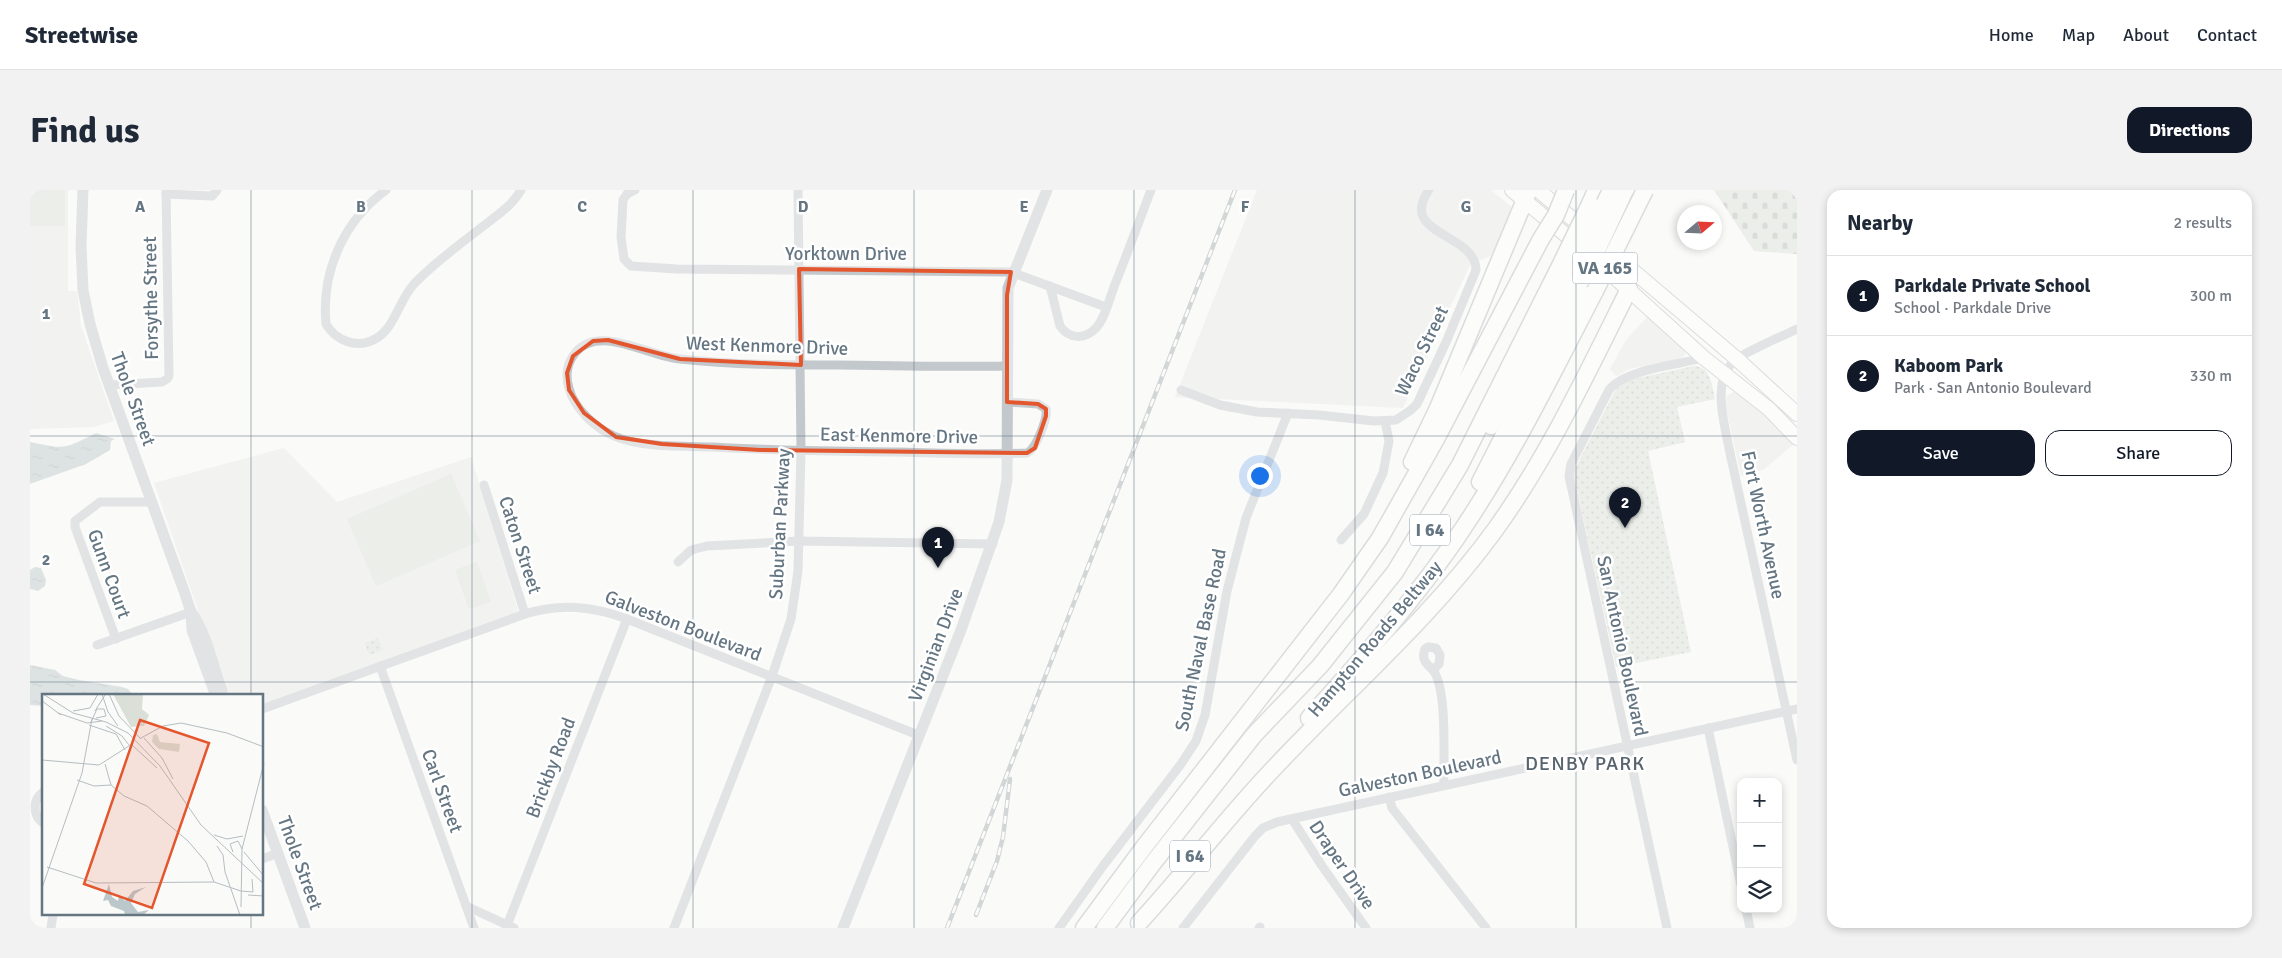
<!DOCTYPE html>
<html lang="en">
<head>
<meta charset="utf-8">
<style>
  :root { --surface:#fff; --page:#f2f2f3; --text:#1f2937; --muted:#747a83; --line:#e0e1e3; --accent:#111827 }
  body { margin:0; font-family:Signika,sans-serif; background:var(--page); color:var(--text) }
  .controls { position:absolute; right:15px; bottom:15px; display:grid; overflow:hidden; border-radius:10px; box-shadow:0 2px 8px #0003 }
  .controls button { width:45px; height:45px; display:grid; place-items:center; padding:0; border:0; border-bottom:1px solid var(--line); background:var(--surface); color:var(--text); font:25px sans-serif }
  .compass { position:absolute; left:1647px; top:15px; width:45px; height:45px; border-radius:50%; background:var(--surface); box-shadow:0 2px 8px #0003; rotate:71deg }
  .you { position:absolute; left:1229px; top:285px; width:18px; height:18px; margin:-12px; border:4px solid #fff; border-radius:50%; background:#1a73e8; box-shadow:0 0 0 8px #1a73e833 }
  .badge { display:grid; place-items:center; width:32px; height:32px; border-radius:50%; background:var(--accent); color:#fff; font-size:16px; font-weight:700 }
  .pin { position:absolute; translate:-50% -41px; filter:drop-shadow(0 1px 2px #0008) }
  .pin::after { content:''; position:absolute; top:26px; width:18px; height:15px; background:inherit; clip-path:polygon(0 0,100% 0,50% 100%) }
  .list { margin:0; padding:0; list-style:none }
  h2 { display:flex; justify-content:space-between; align-items:center; height:65px; margin:0; padding:0 20px; font-size:21px }
  h2 small { font-size:16px; font-weight:400; color:var(--muted) }
  .list li { display:grid; grid-template-columns:32px 1fr auto; gap:15px; align-items:center; box-sizing:border-box; height:80px; padding:0 20px; border-top:1px solid var(--line) }
  .list b { display:block; font-size:19px; white-space:nowrap }
  .list p { margin:0; font-size:16px; white-space:nowrap; color:var(--muted) }
  .list em { font-size:16px; font-style:normal; color:var(--muted) }
  .actions { display:flex; gap:10px; padding:15px 20px }
  .actions a { flex:1; padding:11px 0; border:1px solid var(--accent); border-radius:15px; text-align:center; font-size:18px; color:var(--accent) }
  .actions .main { background:var(--accent); color:#fff }
  .icon { flex:none; width:28px; height:28px; fill:none; stroke:currentColor; stroke-width:2; stroke-linecap:round; stroke-linejoin:round }
  .map { position:relative; flex:none; width:1767px; height:738px; overflow:hidden; border-radius:15px }
  header { display:flex; align-items:center; gap:30px; box-sizing:border-box; height:70px; padding:0 25px; background:var(--surface); border-bottom:1px solid var(--line) }
  header strong { font-size:24px }
  nav { display:flex; gap:28px; margin-inline-start:auto; font-size:18px }
  .intro { display:flex; align-items:center; justify-content:space-between; box-sizing:border-box; height:120px; padding:0 30px }
  h1 { margin:0; font-size:35px }
  .button { padding:12px 22px; border-radius:15px; background:var(--accent); color:#fff; font-size:18px; font-weight:700 }
  main { display:flex; gap:30px; padding:0 30px }
  aside { flex:1; background:var(--surface); border-radius:15px; box-shadow:0 2px 8px #0003 }
  .map>svg:first-child { display:block }
  .built { fill:#e8e9e9 }
  .green { fill:url(#green-dots) }
  .cemetery { fill:url(#cemetery-stones) }
  .pitch { fill:#dadfd7 }
  .water { fill:url(#water-ripples) }
  .lines { fill:none; stroke-linecap:round; stroke-linejoin:round }
  .primary-casing { stroke:#b5babe; stroke-width:16 }
  .motorway-casing { stroke:#b4b9bd; stroke-width:19 }
  .minor { stroke:#c3c8cc; stroke-width:9 }
  .tertiary { stroke:#c3c8cc; stroke-width:11 }
  .primary { stroke:#fff; stroke-width:14 }
  .motorway { stroke:#fff; stroke-width:16 }
  .rail-casing { stroke:#a2aab0; stroke-width:4.5 }
  .rail { stroke:#fff; stroke-width:2.5; stroke-dasharray:8; stroke-linecap:butt }
  .motorway-bridge-casing { stroke:#b4b9bd; stroke-width:19; stroke-linecap:butt }
  .motorway-bridge { stroke:#fff; stroke-width:16 }
  .marked { fill:none; stroke:#e4572e; stroke-width:4; stroke-linejoin:round }
  .grid { fill:none; stroke:#657683; stroke-width:1; stroke-opacity:0.55 }
  .labels { text-anchor:middle; dominant-baseline:central; stroke-width:5; stroke-linejoin:round; paint-order:stroke }
  .shield { fill:#fff; stroke:#939fa8; stroke-width:1 }
  .shield-label { font-size:18px; font-weight:bold; fill:#657683 }
  .street-label { font-size:19px; fill:#657683; stroke:#fff }
  .neighbourhood-label { font-size:20px; letter-spacing:1px; fill:#57646e; stroke:#fff }
  .inset-road { fill:none; stroke:#b5bdc2; stroke-width:1 }
  .view { fill:#e4572e; fill-opacity:0.15; stroke:#e4572e; stroke-width:2.5 }
  .inset-edge { fill:none; stroke:#657683; stroke-width:2.5 }
  .grid-label { font-size:16px; text-anchor:middle; font-weight:bold; fill:#657683; stroke:#fff; stroke-width:5; stroke-linejoin:round; paint-order:stroke }
</style>
</head>
<body>
<header>
<strong>Streetwise</strong>
<nav><a>Home</a><a>Map</a><a>About</a><a>Contact</a></nav>
</header>
<div class="intro"><h1>Find us</h1><a class="button">Directions</a></div>
<main>
<div class="map">
<svg width="1767" height="738" viewBox="0 0 1767 738">
  <defs>
    <pattern id="green-dots" width="8" height="8" patternUnits="userSpaceOnUse" patternTransform="scale(1.25)"><rect width="8" height="8" fill="#dadfd7"/><path d="M2 2h.1M6 6h.1" fill="none" stroke="#b4b9b4" stroke-width="1.8" stroke-linecap="round"/></pattern>
    <pattern id="cemetery-stones" width="16" height="16" patternUnits="userSpaceOnUse" patternTransform="scale(1.25)"><rect width="16" height="16" fill="#dadfd7"/><path d="M2 7V4a2 2 0 0 1 4 0v3zM10 15v-3a2 2 0 0 1 4 0v3z" fill="#b4b9b4"/></pattern>
    <pattern id="water-ripples" width="26" height="14" patternUnits="userSpaceOnUse" patternTransform="scale(1.25)"><rect width="26" height="14" fill="#bbc7cb"/><path d="M2 4q2-2 4 0t4 0M15 11q2-2 4 0t4 0" fill="none" stroke="#9ca6aa"/></pattern>
  </defs>
  <rect width="100%" height="100%" fill="#fafaf8"/>
  <g class="built">
    <path d="M0 0H38V101H47L51 136 84 231 63 237 0 239Z"/>
    <path d="M1227 0H1461L1484 19 1462 65 1440 75 1373 218 1145 207Z"/>
    <path d="M1620 124 1656 159 1655 165 1648 170 1599 179 1586 186 1580 179 1596 150Z"/>
    <path d="M1703 202 1711 203 1742 228 1765 253 1733 280 1711 286 1695 213 1697 206Z"/>
    <path d="M254 258 307 312 441 267 489 423 233 515 232 506 197 505 124 293Z"/>
  </g>
  <g class="green">
    <path d="M1664 176C1681 176 1682 196 1685 209L1647 217 1655 252 1618 261 1661 462 1586 477 1543 282 1587 197 1598 190Z"/>
    <path d="M348 448 353 460 339 465 335 453Z"/>
  </g>
  <path class="cemetery" d="M1684 0H1767V64L1724 61Z"/>
  <g class="pitch">
    <rect x="0" y="0" width="35" height="36"/>
    <path d="M421 284 450 351 346 396 317 329Z"/>
    <path d="M447 372 461 412 439 419 425 380Z"/>
  </g>
  <g class="water">
    <path d="M66 243 85 249 81 251 80 260 56 274 0 294V252C35 259 33 260 66 243Z"/>
    <path d="M5 377 11 378 16 390 15 396 8 401 0 399V380Z"/>
    <path d="M0 475 25 480 33 486 49 490 92 497 98 499 103 505 14 506V516L0 515Z"/>
  </g>
  <g class="lines">
    <defs>
      <g id="primary">
        <path d="M1482 0 1549 56"/>
        <path d="M1508 0 1557 41"/>
        <path d="M1575 57 1707 169 1767 224"/>
        <path d="M1569 73 1674 168 1739 219 1767 248"/>
      </g>
      <g id="motorway">
        <path d="M1560 14 1566 0"/>
        <path d="M1461 236 1543 79"/>
        <path d="M1382 272 1408 218 1499 0"/>
        <path d="M1450 292 1554 88"/>
        <path d="M1279 528C1333 468 1387 407 1432 340 1483 264 1523 182 1565 101"/>
        <path d="M1109 733C1156 682 1197 627 1245 577 1319 498 1401 428 1465 340 1519 265 1558 181 1599 99"/>
        <path d="M1054 738 1114 657 1311 404 1350 348 1406 249 1511 49"/>
        <path d="M1075 738 1123 673 1224 545 1290 476 1365 382 1430 275 1533 70"/>
      </g>
    </defs>
    <use href="#primary" class="primary-casing"/>
    <use href="#motorway" class="motorway-casing"/>
    <g class="minor">
      <path d="M356 0C314 31 291 81 296 134 306 151 327 159 345 149 364 140 369 110 384 94 405 72 429 55 452 37 466 26 482 16 491 0"/>
      <path d="M605 0 597 4 593 10 591 47 594 69 601 76 647 79 981 82 1076 117"/>
      <path d="M136 4 182 6 187 0"/>
      <path d="M1020 96 1030 136C1039 149 1055 150 1066 138 1075 128 1079 110 1084 97 1097 64 1109 32 1121 0"/>
      <path d="M1767 139C1748 148 1726 157 1708 168 1679 188 1695 235 1700 263L1767 570"/>
      <path d="M80 195 132 192 137 189 139 186 136 0"/>
      <path d="M1151 200 1190 215 1227 222 1289 225 1344 231 1366 230 1381 220 1387 214 1417 150 1446 80C1446 43 1367 45 1399 0"/>
      <path d="M977 212 1008 214 1016 219C1018 228 1006 259 997 263 954 265 911 263 867 262 806 261 745 261 684 257 655 256 611 258 584 246 565 238 544 218 539 198 535 186 537 172 546 162 570 134 620 167 650 169 703 175 756 175 809 175 865 176 921 177 978 176"/>
      <path d="M454 295 495 424"/>
      <path d="M1311 350 1334 324 1353 283 1359 251 1355 231"/>
      <path d="M648 372 661 360 677 356 769 351 963 354"/>
      <path d="M86 449 45 337V331L70 312H122"/>
      <path d="M67 455 161 422"/>
      <path d="M1398 457 1406 458 1410 465 1409 474 1403 480C1396 474 1391 469 1395 459Z"/>
      <path d="M350 476 444 738"/>
      <path d="M1403 480C1418 501 1413 568 1414 595"/>
      <path d="M232 519 495 424C530 413 562 416 597 429L888 545"/>
      <path d="M1678 538 1711 695"/>
      <path d="M14 601C2 610 2 625 14 634"/>
      <path d="M1359 607 1362 618 1456 738"/>
      <path d="M1262 629 1292 676 1336 738"/>
      <path d="M232 669 248 663"/>
      <path d="M436 716 484 738"/>
      <path d="M1716 719 1720 738"/>
      <path d="M21 738 23 724"/>
      <path d="M476 738 597 429"/>
      <path d="M644 738 742 486 761 429 768 381 771 261 768 0"/>
      <path d="M1029 738 1073 676 1151 574 1166 551 1175 525 1197 401 1216 328 1258 223"/>
      <path d="M1153 738 1225 646 1233 638 1247 632 1767 519"/>
      <path d="M1229 738 1230 737"/>
      <path d="M1637 738 1539 286 1541 274 1579 200C1593 180 1650 174 1674 168"/>
    </g>
    <g class="tertiary">
      <path d="M53 0 51 56 53 100 60 134 73 178 154 401 161 422 162 440 186 506"/>
      <path d="M162 423C178 447 182 474 192 501"/>
      <path d="M232 620 275 738"/>
      <path d="M813 738 931 440 969 332 977 290 978 98 1017 0"/>
    </g>
    <use href="#primary" class="primary"/>
    <use href="#motorway" class="motorway"/>
    <defs>
      <g id="rail">
        <path d="M946 725 967 671 973 647 980 589"/>
        <path d="M917 738 1205 0"/>
      </g>
    </defs>
    <use href="#rail" class="rail-casing"/>
    <use href="#rail" class="rail"/>
    <defs>
      <g id="motorway-bridge">
        <path d="M1511 49 1526 25 1536 0"/>
        <path d="M1533 70 1560 14"/>
        <path d="M1543 79 1581 0"/>
        <path d="M1554 88 1595 0"/>
        <path d="M1565 101 1615 0"/>
      </g>
    </defs>
    <use href="#motorway-bridge" class="motorway-bridge-casing"/>
    <use href="#motorway-bridge" class="motorway-bridge"/>
  </g>
  <path d="M0 0H1767V738H0ZM769 79 981 82 977 105V212L1008 214 1016 219V226L1005 258 997 263 730 260 632 254 586 247 554 223 539 200 537 183 543 166 563 151 578 150 650 169 771 175Z" fill="#fafaf8" fill-opacity=".55" fill-rule="evenodd"/>
  <path class="marked" d="M769 79 981 82 977 105V212L1008 214 1016 219V226L1005 258 997 263 730 260 632 254 586 247 554 223 539 200 537 183 543 166 563 151 578 150 650 169 771 175Z"/>
  <path class="grid" d="M221 0V506M442 0V738M663 0V738M884 0V738M1104 0V738M1325 0V738M1546 0V738M0 246H1767M0 492H1767M221 724V738"/>
  <g class="labels">
    <g class="shield">
      <rect x="1542.5" y="62.5" width="65" height="31" rx="4"/>
      <rect x="1380" y="324.5" width="40" height="31" rx="4"/>
      <rect x="1140" y="650.5" width="40" height="31" rx="4"/>
    </g>
    <g class="shield-label">
      <text x="1575" y="78">VA 165</text>
      <text x="1400" y="340">I 64</text>
      <text x="1160" y="666">I 64</text>
    </g>
    <g class="street-label">
      <text x="816" y="64">Yorktown Drive</text>
      <text transform="translate(121 108) rotate(-91)">Forsythe Street</text>
      <text transform="translate(737 156) rotate(2)">West Kenmore Drive</text>
      <text transform="translate(1392 161) rotate(-64)">Waco Street</text>
      <text transform="translate(103 209) rotate(70)">Thole Street</text>
      <text transform="translate(869 246) rotate(1)">East Kenmore Drive</text>
      <text transform="translate(750 334) rotate(-87)">Suburban Parkway</text>
      <text transform="translate(1733 335) rotate(78)">Fort Worth Avenue</text>
      <text transform="translate(490 355) rotate(72)">Caton Street</text>
      <text transform="translate(79 384) rotate(70)">Gunn Court</text>
      <text transform="translate(653 436) rotate(21)">Galveston Boulevard</text>
      <text transform="translate(1345 449) rotate(-50)">Hampton Roads Beltway</text>
      <text transform="translate(1171 450) rotate(-78)">South Naval Base Road</text>
      <text transform="translate(906 455) rotate(-69)">Virginian Drive</text>
      <text transform="translate(1592 456) rotate(78)">San Antonio Boulevard</text>
      <text transform="translate(521 578) rotate(-69)">Brickby Road</text>
      <text transform="translate(1390 584) rotate(-12)">Galveston Boulevard</text>
      <text transform="translate(412 601) rotate(70)">Carl Street</text>
      <text transform="translate(270 673) rotate(70)">Thole Street</text>
      <text transform="translate(1312 675) rotate(56)">Draper Drive</text>
    </g>
    <g class="neighbourhood-label">
      <text x="1555" y="573">DENBY PARK</text>
    </g>
  </g>
  <g transform="translate(12 504)">
    <rect width="221" height="221" fill="#fafaf8"/>
    <path d="M115 40 118 48 138 50 137 58 117 55 110 48 111 41Z" fill="#dadfd7"/>
    <path d="M71 0H101L100 15 107 21 102 32 89 33Z" fill="#dadfd7"/>
    <path d="M67 190 70 203 76 207 77 201 83 207 91 197 104 193 93 200 89 209 96 218 107 216 101 221H83L82 217 69 212 66 206 61 207Z" fill="#bbc7cb"/>
    <path class="inset-road" d="M1 0 31 19 64 28 86 39 118 72 159 131 222 190M60 0 66 18 76 32M67 0 77 22 99 45M0 7 19 21M31 17 48 14 56 0M53 17 63 1M16 19 45 29 60 27M49 28 55 15H62L64 22 54 24M47 31 74 40 83 56M64 32 80 42 87 51M99 44 121 32 139 29 185 39 222 53M102 44 120 64 131 85M89 50 115 74M0 66 57 71 90 50M63 70 69 91 82 102 105 112 146 147 164 168 172 188M35 86 52 92 69 91M172 141 185 145 201 142M175 152 181 161 183 178 198 221M200 155 222 69M191 158 188 150 196 147 200 155 199 213M202 158 222 182M5 173 54 189 172 188 199 197M0 194 40 79 50 25M199 197 211 198 210 185M206 201 222 202"/>
    <path class="view" d="M98 26 167 49 110 214 42 190Z"/>
    <rect width="221" height="221" class="inset-edge"/>
  </g>
  <g class="grid-label">
    <text x="110" y="22">A</text>
    <text x="331" y="22">B</text>
    <text x="552" y="22">C</text>
    <text x="773" y="22">D</text>
    <text x="994" y="22">E</text>
    <text x="1215" y="22">F</text>
    <text x="1436" y="22">G</text>
    <text x="16" y="129">1</text>
    <text x="16" y="375">2</text>
  </g>
</svg>
<div class="controls">
<button>+</button>
<button>−</button>
<button><svg class="icon" aria-label="layers" viewBox="0 0 24 24"><path d="M12 4l9 5-9 5-9-5zM3 14l9 5 9-5"/></svg></button>
</div>
<svg class="compass" viewBox="-18 -18 36 36"><path d="M0-13l5 13h-10z" fill="#e53935"/><path d="M0 13l5-13h-10z" fill="#747a83"/></svg>
<div class="you"></div>
<div class="pin badge" style="left:908px;top:378px">1</div>
<div class="pin badge" style="left:1595px;top:338px">2</div>
</div>
<aside>
<h2>Nearby<small>2 results</small></h2>
<ul class="list">
<li><span class="badge">1</span><div><b>Parkdale Private School</b><p>School · Parkdale Drive</p></div><em>300 m</em></li>
<li><span class="badge">2</span><div><b>Kaboom Park</b><p>Park · San Antonio Boulevard</p></div><em>330 m</em></li>
</ul>
<div class="actions"><a class="main">Save</a><a>Share</a></div>
</aside>
</main>
</body>
</html>
